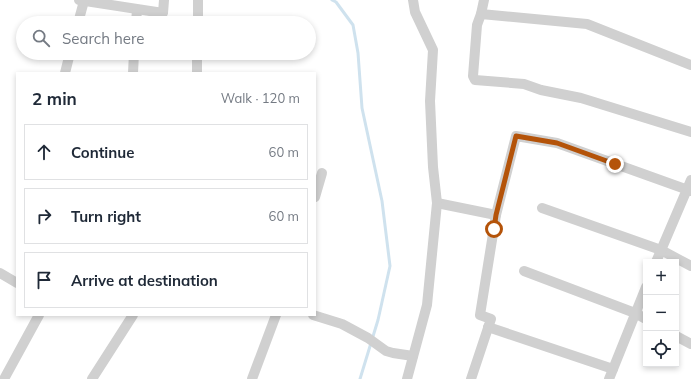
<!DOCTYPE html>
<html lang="en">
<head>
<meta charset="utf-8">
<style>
  :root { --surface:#fff; --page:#f2f2f3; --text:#1f2937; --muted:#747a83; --line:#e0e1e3 }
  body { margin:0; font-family:Mulish,sans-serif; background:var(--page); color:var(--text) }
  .controls { position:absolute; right:12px; bottom:12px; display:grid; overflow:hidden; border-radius:0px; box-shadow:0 2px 6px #0003 }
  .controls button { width:36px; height:36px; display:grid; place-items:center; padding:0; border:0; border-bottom:1px solid var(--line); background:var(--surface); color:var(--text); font:20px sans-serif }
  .stop { position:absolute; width:12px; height:12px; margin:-9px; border:3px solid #b45309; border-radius:50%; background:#fff }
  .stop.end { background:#b45309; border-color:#fff; box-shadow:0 1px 4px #0008 }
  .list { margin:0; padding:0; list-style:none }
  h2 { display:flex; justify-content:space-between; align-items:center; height:52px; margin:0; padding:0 16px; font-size:17px }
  h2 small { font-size:13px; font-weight:400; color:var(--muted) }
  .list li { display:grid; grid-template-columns:26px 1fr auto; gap:12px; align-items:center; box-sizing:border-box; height:56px; margin:0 8px 8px; padding:0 8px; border:1px solid var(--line); border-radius:0px }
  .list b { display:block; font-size:15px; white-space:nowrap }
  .list em { font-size:13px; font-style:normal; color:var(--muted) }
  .icon { flex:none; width:22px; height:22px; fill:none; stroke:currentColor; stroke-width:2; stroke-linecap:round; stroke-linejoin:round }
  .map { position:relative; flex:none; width:691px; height:379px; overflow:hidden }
  .search { position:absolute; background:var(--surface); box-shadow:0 2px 6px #0003; left:16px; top:16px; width:300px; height:44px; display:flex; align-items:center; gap:10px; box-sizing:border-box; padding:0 14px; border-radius:22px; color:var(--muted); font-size:15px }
  .panel { position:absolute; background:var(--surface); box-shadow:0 2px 6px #0003; left:16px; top:72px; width:300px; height:244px; border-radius:0px }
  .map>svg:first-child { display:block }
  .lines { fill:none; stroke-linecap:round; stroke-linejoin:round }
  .stream { stroke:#cfe2ee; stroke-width:3 }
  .street { stroke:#d0d0d0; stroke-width:10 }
  .route { stroke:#b45309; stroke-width:5 }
</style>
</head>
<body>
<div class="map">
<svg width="691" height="379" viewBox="0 0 691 379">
  <rect width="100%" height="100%" fill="#fff"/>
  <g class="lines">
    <path class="stream" d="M332 0 336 2 353 25 358 53 362 108 382 201 390 266 378 320 360 379"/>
    <g class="street">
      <path d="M79 0 163 13 164 0"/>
      <path d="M484 0 481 14 477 25 473 76 475 80 524 84 541 90 581 98 691 132"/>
      <path d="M481 14 587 24 691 65"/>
      <path d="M78 23 84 1"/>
      <path d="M136 23 137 10"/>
      <path d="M198 23V0"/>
      <path d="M65 73 70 53"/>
      <path d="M133 73 134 53"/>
      <path d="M197 73V53"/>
      <path d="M315 197 322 173"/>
      <path d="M437 203 496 215"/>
      <path d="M542 208 661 250 691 266"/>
      <path d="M656 262 691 180"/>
      <path d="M524 271 635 313 646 319"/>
      <path d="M0 273 17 283"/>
      <path d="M313 315 342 324 368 338 386 351 393 353 413 356"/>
      <path d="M488 327 613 369"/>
      <path d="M676 336 691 344"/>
      <path d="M4 379 39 315"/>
      <path d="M92 379 133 315"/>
      <path d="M252 379 276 315"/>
      <path d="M407 379 427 305 437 203 433 167 430 101 433 50 415 12 413 0"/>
      <path d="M471 379 491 319 480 315 496 215 516 136 557 143 691 191"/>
      <path d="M609 379 646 287"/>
    </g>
  </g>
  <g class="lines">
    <path class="route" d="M494 229 496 215 516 136 557 143 615 164"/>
  </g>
</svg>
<div class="controls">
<button>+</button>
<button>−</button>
<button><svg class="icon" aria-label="locate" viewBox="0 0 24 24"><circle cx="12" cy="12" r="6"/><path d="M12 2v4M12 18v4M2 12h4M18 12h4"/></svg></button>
</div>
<div class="stop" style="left:494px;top:229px"></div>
<div class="stop end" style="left:615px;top:164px"></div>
<div class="search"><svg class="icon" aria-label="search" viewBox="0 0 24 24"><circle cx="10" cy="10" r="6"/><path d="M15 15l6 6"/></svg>Search here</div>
<section class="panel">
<h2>2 min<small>Walk · 120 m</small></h2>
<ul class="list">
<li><svg class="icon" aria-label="ahead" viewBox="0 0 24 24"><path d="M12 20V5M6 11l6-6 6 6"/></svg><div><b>Continue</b></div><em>60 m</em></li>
<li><svg class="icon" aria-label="right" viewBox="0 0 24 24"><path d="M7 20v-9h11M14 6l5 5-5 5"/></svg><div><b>Turn right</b></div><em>60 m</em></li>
<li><svg class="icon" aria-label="arrive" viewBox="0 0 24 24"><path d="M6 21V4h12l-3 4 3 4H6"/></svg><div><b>Arrive at destination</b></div></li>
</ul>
</section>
</div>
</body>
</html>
